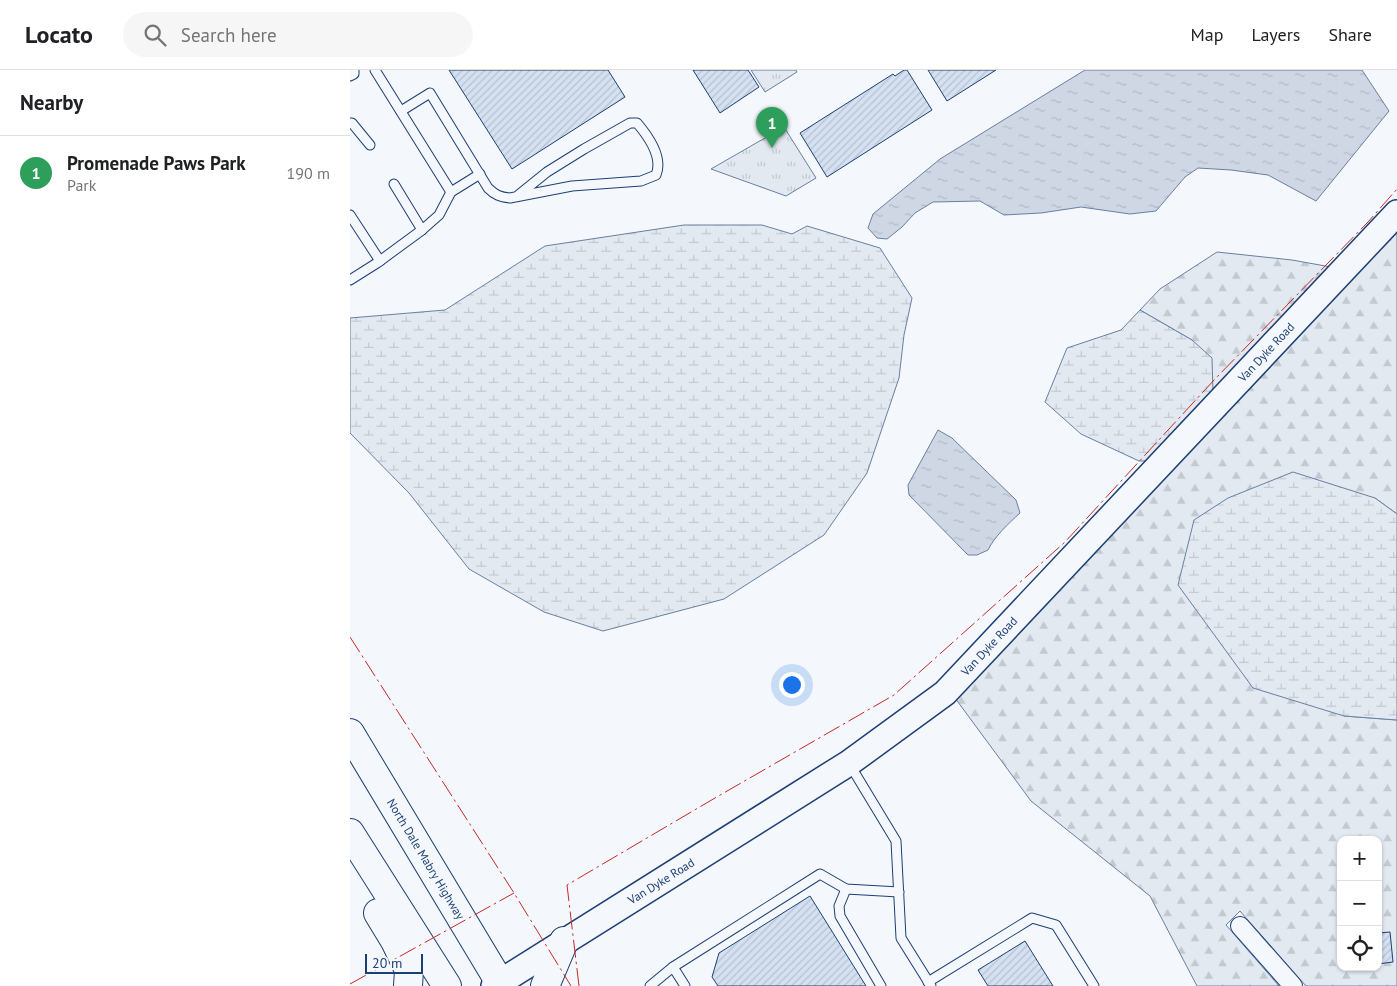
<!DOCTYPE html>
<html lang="en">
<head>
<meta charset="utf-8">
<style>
  :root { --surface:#fff; --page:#f6f6f6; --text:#202124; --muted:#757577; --line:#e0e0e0; --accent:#1a73e8 }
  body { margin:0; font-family:"PT Sans",sans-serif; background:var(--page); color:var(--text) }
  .controls { position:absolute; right:15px; bottom:15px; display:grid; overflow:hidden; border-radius:10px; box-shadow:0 1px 4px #0004 }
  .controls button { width:45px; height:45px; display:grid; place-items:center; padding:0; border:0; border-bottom:1px solid var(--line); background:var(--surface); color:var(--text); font:25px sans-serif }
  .scale { position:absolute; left:15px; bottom:12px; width:58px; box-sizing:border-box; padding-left:5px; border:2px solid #1d3f73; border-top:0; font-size:14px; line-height:18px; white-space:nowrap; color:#1d3f73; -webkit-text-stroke:4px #f4f7fb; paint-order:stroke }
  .you { position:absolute; left:441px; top:614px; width:18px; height:18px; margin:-12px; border:4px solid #fff; border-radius:50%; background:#1a73e8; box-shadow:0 0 0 8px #1a73e833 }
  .badge { display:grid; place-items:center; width:32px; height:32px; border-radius:50%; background:var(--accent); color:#fff; font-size:16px; font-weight:700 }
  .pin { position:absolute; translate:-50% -41px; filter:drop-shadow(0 1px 2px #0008) }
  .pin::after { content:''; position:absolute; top:26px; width:18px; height:15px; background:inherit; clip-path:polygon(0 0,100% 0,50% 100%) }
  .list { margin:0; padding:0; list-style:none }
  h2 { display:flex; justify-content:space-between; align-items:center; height:65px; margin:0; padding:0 20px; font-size:21px }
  h2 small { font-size:16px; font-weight:400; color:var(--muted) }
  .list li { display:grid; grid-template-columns:32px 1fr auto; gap:15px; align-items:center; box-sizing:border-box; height:75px; padding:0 20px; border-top:1px solid var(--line) }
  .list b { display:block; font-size:19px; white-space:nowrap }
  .list p { margin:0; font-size:16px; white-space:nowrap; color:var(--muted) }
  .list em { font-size:16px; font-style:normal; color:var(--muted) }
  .icon { flex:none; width:28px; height:28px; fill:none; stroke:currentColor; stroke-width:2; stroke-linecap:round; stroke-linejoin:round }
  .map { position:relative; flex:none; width:1047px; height:916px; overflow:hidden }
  header { display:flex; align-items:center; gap:30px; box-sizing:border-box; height:70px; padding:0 25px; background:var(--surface); border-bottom:1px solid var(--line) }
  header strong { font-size:24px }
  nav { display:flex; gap:28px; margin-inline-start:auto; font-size:18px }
  .search { width:350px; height:45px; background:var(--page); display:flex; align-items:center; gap:12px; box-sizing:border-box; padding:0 18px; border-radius:28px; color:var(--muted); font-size:19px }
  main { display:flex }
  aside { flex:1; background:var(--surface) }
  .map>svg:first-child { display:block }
  .forest { fill:url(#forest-firs); stroke:#687fa3; fill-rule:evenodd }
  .wetland { fill:url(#wetland-marsh); stroke:#687fa3 }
  .park { fill:url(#park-tufts); stroke:#687fa3 }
  .water { fill:url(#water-ripples); stroke:#687fa3 }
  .building { fill:url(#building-hatch); stroke:#1d3f73 }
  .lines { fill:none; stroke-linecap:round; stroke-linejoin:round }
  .lane-casing { stroke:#1d3f73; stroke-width:11 }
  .street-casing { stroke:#1d3f73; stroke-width:20 }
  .secondary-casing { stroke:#1d3f73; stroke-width:28 }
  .primary-casing { stroke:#1d3f73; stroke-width:30 }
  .lane { stroke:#f4f7fb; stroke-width:9 }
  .street { stroke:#f4f7fb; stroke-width:18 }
  .secondary { stroke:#f4f7fb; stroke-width:25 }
  .primary { stroke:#f4f7fb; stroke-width:28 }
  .power { stroke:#c62828; stroke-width:1; stroke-dasharray:18 4 2.5 4; stroke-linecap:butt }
  .labels { text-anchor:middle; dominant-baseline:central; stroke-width:4; stroke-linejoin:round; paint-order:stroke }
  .street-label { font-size:12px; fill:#1d3f73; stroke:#f4f7fb }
</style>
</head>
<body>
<header>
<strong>Locato</strong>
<div class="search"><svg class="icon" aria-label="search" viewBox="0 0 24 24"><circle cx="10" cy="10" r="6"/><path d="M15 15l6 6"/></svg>Search here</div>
<nav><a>Map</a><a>Layers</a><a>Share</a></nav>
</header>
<main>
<aside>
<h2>Nearby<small></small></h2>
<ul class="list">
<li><span class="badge" style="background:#2e9e5b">1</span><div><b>Promenade Paws Park</b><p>Park</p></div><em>190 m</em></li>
</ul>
</aside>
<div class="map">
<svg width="1047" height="916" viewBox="0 0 1047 916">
  <defs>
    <pattern id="forest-firs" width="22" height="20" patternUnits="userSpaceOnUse" patternTransform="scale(1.25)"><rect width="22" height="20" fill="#e3e9f0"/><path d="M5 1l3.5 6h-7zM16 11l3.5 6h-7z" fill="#c2c9d1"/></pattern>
    <pattern id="wetland-marsh" width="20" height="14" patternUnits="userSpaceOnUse" patternTransform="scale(1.25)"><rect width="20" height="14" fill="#e3e9f0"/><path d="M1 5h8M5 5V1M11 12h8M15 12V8" fill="none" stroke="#c2c9d1"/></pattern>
    <pattern id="park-tufts" width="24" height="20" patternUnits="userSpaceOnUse" patternTransform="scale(1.25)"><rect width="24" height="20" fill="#e3e9f0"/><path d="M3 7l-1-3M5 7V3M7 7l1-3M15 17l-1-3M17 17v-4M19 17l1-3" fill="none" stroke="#c2c9d1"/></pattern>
    <pattern id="water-ripples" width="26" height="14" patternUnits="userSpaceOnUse" patternTransform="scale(1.25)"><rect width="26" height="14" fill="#cfd7e4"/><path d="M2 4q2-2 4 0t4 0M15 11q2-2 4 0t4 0" fill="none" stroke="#b1bac7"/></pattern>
    <pattern id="building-hatch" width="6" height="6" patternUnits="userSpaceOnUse" patternTransform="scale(1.25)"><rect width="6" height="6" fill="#d5e0f0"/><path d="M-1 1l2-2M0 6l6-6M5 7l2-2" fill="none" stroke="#b6c1d1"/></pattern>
  </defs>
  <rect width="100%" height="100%" fill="#f4f7fb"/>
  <g class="forest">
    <path d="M1047 159V444L1025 428 994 646 1047 650V916H956L890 841 876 855 929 916H847L800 826 681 731 605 628ZM991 770H1028V897H991Z"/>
    <path d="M867 182 942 190 981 197 863 323 842 270 790 240 810 219Z"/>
  </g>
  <g class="wetland">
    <path d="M334 155H412L442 164 457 156 530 178 562 228 554 265 549 308 517 403 474 465 374 529 253 561 194 542 119 499 59 423 0 363V248L95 240 195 176Z"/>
    <path d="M790 240 842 270 862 288 863 323 799 391H789L731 364 695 332 717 278 771 260Z"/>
    <path d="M943 402 1025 428 1047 444V650L994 646 903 618 828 515 844 450 878 428Z"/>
  </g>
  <g class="park">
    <path d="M401 0H446L447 2 415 22Z"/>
    <path d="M434 57 466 108 436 126 361 99Z"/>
  </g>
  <g class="water">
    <path d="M735 0H1012L1039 41 966 131 918 105 881 100 848 98 835 107 806 141 780 144 731 137 691 143 654 145 630 131 583 132 565 143 552 157 537 169 527 168 518 158 523 144 590 89Z"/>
    <path d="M588 360 602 368 666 430 670 443C658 454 645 466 638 480L627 485H618L559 425 558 415Z"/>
  </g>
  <g class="building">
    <path d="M99 0H258L275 27 162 99Z"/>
    <path d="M343 0H398L409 17 370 43Z"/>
    <path d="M554 0H557L582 40 477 107 450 63 543 4 545 6Z"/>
    <path d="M578 0H646L597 31Z"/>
    <path d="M460 826 516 916H368L362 907 369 883Z"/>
    <path d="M1040 862 1043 892 1028 894V863Z"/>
    <path d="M675 871 703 916H638L628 900Z"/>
  </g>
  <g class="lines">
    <defs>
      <g id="lane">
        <path d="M25 0 101 122"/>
        <path d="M0 6 4 4V0"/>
        <path d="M51 41 80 23 138 118C145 125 150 127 160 128L222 116 291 111 306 105C313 88 299 67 287 53H280L234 79 197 102 166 127"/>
        <path d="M0 53H2L20 75"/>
        <path d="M44 114 72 160"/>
        <path d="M0 145 30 191"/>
        <path d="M0 210 27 193 72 160 89 145 101 122 130 104"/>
        <path d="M500 695 546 771 551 868 581 916"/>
        <path d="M496 819 489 836 490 846 531 916"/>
        <path d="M323 897 335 916"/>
        <path d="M578 912 682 848 706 855 744 916"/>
        <path d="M300 916 323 897 470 804 496 819 549 822"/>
      </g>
      <path id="street" d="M890 856 943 916"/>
      <path id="secondary" d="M144 916 499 693 595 623 1047 143"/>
      <g id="primary">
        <path d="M0 663 152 916"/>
        <path d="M0 763 97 916"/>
        <path d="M28 843 45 871 59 900 58 916"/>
        <path d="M195 916 214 871"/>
      </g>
    </defs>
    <use href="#lane" class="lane-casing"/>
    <use href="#street" class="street-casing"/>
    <use href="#secondary" class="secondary-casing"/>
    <use href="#primary" class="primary-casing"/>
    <use href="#lane" class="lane"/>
    <use href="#street" class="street"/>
    <use href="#secondary" class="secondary"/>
    <use href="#primary" class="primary"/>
    <g class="power">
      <path d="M0 567 164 823 221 916"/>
      <path d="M0 914 164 823"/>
      <path d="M229 916 217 815 365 728 544 625 715 472 865 309 1018 152 1047 119"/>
    </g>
  </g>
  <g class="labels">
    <g class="street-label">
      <text transform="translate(916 282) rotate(-47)">Van Dyke Road</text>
      <text transform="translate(639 576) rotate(-47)">Van Dyke Road</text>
      <text transform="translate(76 789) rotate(59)">North Dale Mabry Highway</text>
      <text transform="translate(311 811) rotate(-32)">Van Dyke Road</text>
    </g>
  </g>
</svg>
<div class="controls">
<button>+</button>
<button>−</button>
<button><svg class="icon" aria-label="locate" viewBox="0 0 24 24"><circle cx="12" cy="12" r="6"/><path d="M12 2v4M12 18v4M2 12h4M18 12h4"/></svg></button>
</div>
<div class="scale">20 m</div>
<div class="you"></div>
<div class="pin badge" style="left:422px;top:78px;background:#2e9e5b">1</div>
</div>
</main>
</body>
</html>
